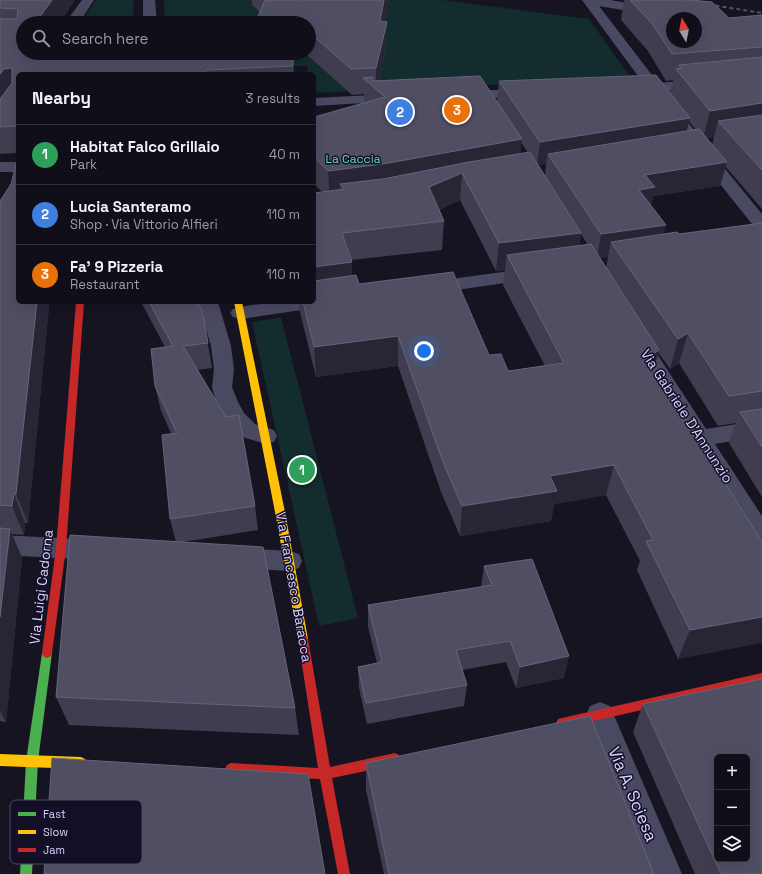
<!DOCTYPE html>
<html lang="en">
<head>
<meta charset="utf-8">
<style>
  :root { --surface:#100f19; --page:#191822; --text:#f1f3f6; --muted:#9c9ca2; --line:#302f38; --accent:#7c3aed }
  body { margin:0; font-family:"Space Grotesk",sans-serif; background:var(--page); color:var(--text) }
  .controls { position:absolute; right:12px; bottom:12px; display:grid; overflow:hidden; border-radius:6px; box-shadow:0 4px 16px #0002 }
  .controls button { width:36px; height:36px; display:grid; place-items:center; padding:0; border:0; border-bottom:1px solid var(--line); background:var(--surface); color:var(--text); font:20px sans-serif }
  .compass { position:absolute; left:666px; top:12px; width:36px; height:36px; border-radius:50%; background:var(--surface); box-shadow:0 4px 16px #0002; rotate:350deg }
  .you { position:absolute; left:424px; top:351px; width:14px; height:14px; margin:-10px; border:3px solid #fff; border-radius:50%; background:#1a73e8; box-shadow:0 0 0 6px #1a73e833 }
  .badge { display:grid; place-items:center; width:26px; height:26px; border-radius:50%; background:var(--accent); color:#fff; font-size:13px; font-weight:700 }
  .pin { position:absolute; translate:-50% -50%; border:2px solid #fff; box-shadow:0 1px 4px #0006 }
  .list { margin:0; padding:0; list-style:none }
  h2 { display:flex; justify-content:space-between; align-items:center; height:52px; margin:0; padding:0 16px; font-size:17px }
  h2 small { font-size:13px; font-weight:400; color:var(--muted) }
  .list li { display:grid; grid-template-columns:26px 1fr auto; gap:12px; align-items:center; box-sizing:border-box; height:60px; padding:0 16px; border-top:1px solid var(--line) }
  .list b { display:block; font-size:15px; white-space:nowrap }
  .list p { margin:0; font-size:13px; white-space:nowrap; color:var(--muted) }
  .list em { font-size:13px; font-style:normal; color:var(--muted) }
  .icon { flex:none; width:22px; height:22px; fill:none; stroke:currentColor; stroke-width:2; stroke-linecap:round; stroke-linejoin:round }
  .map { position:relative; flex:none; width:762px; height:874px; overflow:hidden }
  .search { position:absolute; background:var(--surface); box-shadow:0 4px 16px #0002; left:16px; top:16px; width:300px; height:44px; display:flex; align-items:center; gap:10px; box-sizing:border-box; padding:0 14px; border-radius:22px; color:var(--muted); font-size:15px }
  .panel { position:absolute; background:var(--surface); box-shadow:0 4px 16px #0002; left:16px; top:72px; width:300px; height:232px; border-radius:6px }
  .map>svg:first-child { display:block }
  .green { fill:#132c2d }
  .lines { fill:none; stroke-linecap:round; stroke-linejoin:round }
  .street { fill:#4a4962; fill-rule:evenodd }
  .fast { fill:#4caf50; fill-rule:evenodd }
  .slow { fill:#ffc107; fill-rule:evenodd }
  .jam { fill:#c62828; fill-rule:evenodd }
  .rail { stroke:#43596b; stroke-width:2; stroke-dasharray:4 3; stroke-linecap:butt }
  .wall { fill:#403d50; fill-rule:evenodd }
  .shaded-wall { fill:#282635 }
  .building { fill:#504e63; stroke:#66637b; fill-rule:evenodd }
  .labels { text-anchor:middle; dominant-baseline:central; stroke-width:3; stroke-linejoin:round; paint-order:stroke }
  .far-park-label { font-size:12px; fill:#5fe0c0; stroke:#130f26 }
  .street-label { font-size:14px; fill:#d9d4ff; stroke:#130f26 }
  .near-street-label { font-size:17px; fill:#d9d4ff; stroke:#130f26 }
  .key { fill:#130f26; stroke:#4e4a67; stroke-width:1 }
  .key-label { font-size:11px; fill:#d9d4ff }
</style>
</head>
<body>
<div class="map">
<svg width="762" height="874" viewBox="0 0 762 874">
  <rect width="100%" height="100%" fill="#161421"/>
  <g class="green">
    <path d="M96 0H134L132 23H81Z"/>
    <path d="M164 0H442L589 19 631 78 314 93V74H308L307 66 218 69 201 53H309V23H165Z"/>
    <path d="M281 317 358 618 319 626 252 322Z"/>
  </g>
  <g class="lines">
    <g class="street">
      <path d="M82 0H94L79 23H65Z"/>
      <path d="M143 0H155L157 23H143Z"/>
      <path d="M582 0H610L657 8 658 11 657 14 652 15 599 6 658 83 762 74V82L664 91 704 143 762 214V230L756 229 692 149 650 92 636 93 631 92 629 89 631 86 644 84Z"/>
      <path d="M527 89 532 90 534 93 532 96 462 99 457 98 455 95 457 92 462 91Z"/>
      <path d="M393 94 398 95 400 98 398 101 314 106V98Z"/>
      <rect x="0" y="162" width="18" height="10"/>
      <path d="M533 268 540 270 542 274 540 278 429 294 422 292 420 288 422 284 429 282Z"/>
      <path d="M329 295 336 297 339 301 336 305 240 319 233 317 230 313 233 309C260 302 287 302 314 302V297Z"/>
      <path d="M198 302H218L231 346 234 369 232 387 238 402 244 413 255 424 274 430 277 436 274 442 266 444 239 436 228 423 216 402 212 387 214 369 211 346Z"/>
      <path d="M639 335 646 337 706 429 762 420V436L715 444 762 516V546L753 543 629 342 632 337Z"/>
      <path d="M0 535 79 539 88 542 91 549 88 556 79 559 0 555Z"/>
      <path d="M235 548 290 551 299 554 302 561 299 568 290 571 235 568 226 565 223 558 226 551Z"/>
      <path d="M600 702 610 706 682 874H650L586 715 590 706Z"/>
    </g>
    <path class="fast" d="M47 648 51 650 52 653 38 761 32 874H20L26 761 42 653 43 650Z"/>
    <g class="slow">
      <path d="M234 302H242L285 512 308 639 307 642 303 644 299 642 298 639 275 512Z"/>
      <path d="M0 754 81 757 85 759 87 763 85 767 81 769 0 766Z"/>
    </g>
    <g class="jam">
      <path d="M76 302H84L66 548 52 653 51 656 47 658 43 656 42 653 56 548Z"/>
      <path d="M303 634 307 636 308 639 330 767 395 753 399 755 401 759 399 763 395 765 332 778 350 874H338L320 779 231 775 227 773 225 769 227 765 231 763 318 768 298 639 299 636Z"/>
      <path d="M762 673V683L562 728 558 727 556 723 558 719 562 718Z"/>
    </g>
    <path class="rail" d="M681 0 762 13"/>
  </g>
  <g class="wall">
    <path d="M0 0H75L62 19 23 23V53H293L294 74H18V153L0 154Z"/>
    <path d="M252 0H389L385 21 387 22 386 47 379 81 497 102 499 81 670 93 673 80 666 81 648 51 621 20 624 0H691L729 18 762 15V209L725 166 720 186 653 196 651 205 664 234H679L762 223V497L729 443 736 423 718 426 679 363 670 369 658 352 654 369 762 542 678 659 637 570 640 561 606 495 554 504 551 521 460 536 441 492 398 366 316 377 300 312 299 302H314L322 192 314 184V117L364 103V94L352 95 305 53H309V23H255L260 12 252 5ZM689 121 696 130 687 131ZM714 137 712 145 706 138ZM521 142 528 153 520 154ZM546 164 545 176 538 165ZM460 200 496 271 505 270 503 285 545 366 508 371 489 355 359 284 352 276 351 260 442 250 444 221 439 210ZM581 234 588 245 579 246ZM608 257 606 268 599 258Z"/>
    <path d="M0 201 18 302H48L49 306 28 523H25L24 535 12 534 22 558 6 722 0 721Z"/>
    <path d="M141 302H197L202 310 212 368 197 370 255 506 258 530 183 542 295 708 299 735 69 725 56 697 176 542 170 519 171 433 161 411 155 386 165 347Z"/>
    <path d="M484 566 564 678 516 688 506 662 462 670 467 685 464 706 367 724 359 688 358 667 377 663 368 627V605L481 587Z"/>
    <path d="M643 704 762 874H695L633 732Z"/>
    <path d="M366 763 654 874H384L366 790Z"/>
  </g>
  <g class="shaded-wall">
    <path d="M52 0H75L59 23 39 18Z"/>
    <path d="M384 0H389L380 46V21Z"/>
    <path d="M387 22 386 47 377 89H376V68Z"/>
    <path d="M12 68 18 90 0 111V74L4 69Z"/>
    <path d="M762 103V129L718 121 714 137 703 138 710 111Z"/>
    <path d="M690 118 684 141 548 154 546 164 537 165 540 142Z"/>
    <path d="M522 139 519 168 462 173 460 200 428 215 345 189 340 184 341 199 330 200 328 171Z"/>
    <path d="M727 162 720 186 653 196 650 211 639 190 645 175Z"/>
    <path d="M666 225 660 249 611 242 608 257 597 258 601 234Z"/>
    <path d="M581 233 576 261 507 255 505 270 496 271 499 243Z"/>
    <path d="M352 262V290L314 295V267Z"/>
    <path d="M37 302H48L49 306 28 523 16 494Z"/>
    <path d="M688 333 679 363 670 369 678 339Z"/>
    <path d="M398 336V366L316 377 314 347Z"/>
    <path d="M659 350 651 380 647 358Z"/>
    <path d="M614 465 606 495 554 504 551 521 460 536 462 506 550 476Z"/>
    <path d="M14 494 25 523 24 535 12 506Z"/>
    <path d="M10 529 22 558 6 722 0 711V617Z"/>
    <path d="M762 617V643L678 659 690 630Z"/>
    <path d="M569 656 564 678 516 688 520 667Z"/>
  </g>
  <g class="building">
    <path d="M0 0H52L39 18 134 21 135 23H23V45L21 47V49H23V53H293V66L206 70 204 74H18V126L0 127V99L12 83V68L4 69 0 74V19H17L18 10 17 9 0 8Z"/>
    <path d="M265 0H384L380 21 387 22 376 68 351 69 309 32V23H298L290 16 291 23H255Z"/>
    <path d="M630 0H691L712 2 729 18 762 15V47L672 54 653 25ZM672 18H696V42H672Z"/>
    <path d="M762 57V103L710 111 676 69 681 68 679 65Z"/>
    <path d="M656 75 690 118 540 142 499 81Z"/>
    <path d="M480 76 522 139 383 164 328 171 314 157V117L385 97 363 78 373 77V81Z"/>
    <path d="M762 115V170L718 121Z"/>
    <path d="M699 129 727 162 645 175 655 187 639 190 666 225 601 234 548 154Z"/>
    <path d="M530 152 581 233 499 243 462 173 429 187 444 221 342 233 352 262 314 267V193L345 189 340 184 383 179 469 162Z"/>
    <path d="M18 156V302H37L16 494H14L12 506 0 505V201L11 184Z"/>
    <path d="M762 223V391L729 396 688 333 678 339 611 242 677 232 679 234Z"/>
    <path d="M591 244 659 350 647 358 762 542V617L690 630 646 541 653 540 614 465 550 476 557 491 462 506 443 462 398 336 314 347 303 302H314V281L356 275 359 284 453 272 489 355 501 354 508 371 564 363 507 255Z"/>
    <path d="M149 302H197L202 310 208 343 183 346 226 417 239 415 255 506 170 519 162 435 177 433 155 386 151 349 173 346Z"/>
    <path d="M762 409V447L740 412Z"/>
    <path d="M0 528 10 529 0 617Z"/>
    <path d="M70 535 263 547 295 708 56 697Z"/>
    <path d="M532 559 569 656 520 667 510 641 456 650 467 685 366 703 358 667 382 662 368 605 492 585 484 566Z"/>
    <path d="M762 679V874H721L643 704ZM717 757H747V859H717Z"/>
    <path d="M590 716 654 874H389L366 763Z"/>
    <path d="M52 758 308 774 325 874H44Z"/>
  </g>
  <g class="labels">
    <g class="far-park-label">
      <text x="353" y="159">La Caccia</text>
    </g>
    <g class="street-label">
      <text transform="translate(687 416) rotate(57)">Via Gabriele D'Annunzio</text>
      <text transform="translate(41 587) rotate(-83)">Via Luigi Cadorna</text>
      <text transform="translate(294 587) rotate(80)">Via Francesco Baracca</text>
    </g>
    <g class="near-street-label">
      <text transform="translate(633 794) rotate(67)">Via A. Sciesa</text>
    </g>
  </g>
  <rect x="10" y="800" width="132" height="64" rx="6" class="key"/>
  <rect x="18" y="812" width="18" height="4" fill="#4caf50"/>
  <rect x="18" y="830" width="18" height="4" fill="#ffc107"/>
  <rect x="18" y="848" width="18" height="4" fill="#c62828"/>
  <g class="key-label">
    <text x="43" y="818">Fast</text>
    <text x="43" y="836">Slow</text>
    <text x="43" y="854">Jam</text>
  </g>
</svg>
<div class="controls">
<button>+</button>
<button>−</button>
<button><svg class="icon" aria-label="layers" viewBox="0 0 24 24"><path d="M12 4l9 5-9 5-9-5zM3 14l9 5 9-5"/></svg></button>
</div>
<svg class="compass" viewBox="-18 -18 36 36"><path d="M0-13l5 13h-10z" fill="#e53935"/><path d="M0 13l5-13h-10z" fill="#9c9ca2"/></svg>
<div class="you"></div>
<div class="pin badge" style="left:302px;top:470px;background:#2e9e5b">1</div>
<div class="pin badge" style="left:400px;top:112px;background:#3f7fe0">2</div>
<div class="pin badge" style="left:457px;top:110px;background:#e8710a">3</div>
<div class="search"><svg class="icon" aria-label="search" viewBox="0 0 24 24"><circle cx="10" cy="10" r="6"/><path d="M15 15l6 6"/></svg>Search here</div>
<section class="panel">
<h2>Nearby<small>3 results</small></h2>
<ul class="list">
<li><span class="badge" style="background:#2e9e5b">1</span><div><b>Habitat Falco Grillaio</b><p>Park</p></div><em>40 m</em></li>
<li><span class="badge" style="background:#3f7fe0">2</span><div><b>Lucia Santeramo</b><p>Shop · Via Vittorio Alfieri</p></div><em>110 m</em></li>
<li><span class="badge" style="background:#e8710a">3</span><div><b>Fa’ 9 Pizzeria</b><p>Restaurant</p></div><em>110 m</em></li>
</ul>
</section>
</div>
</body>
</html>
